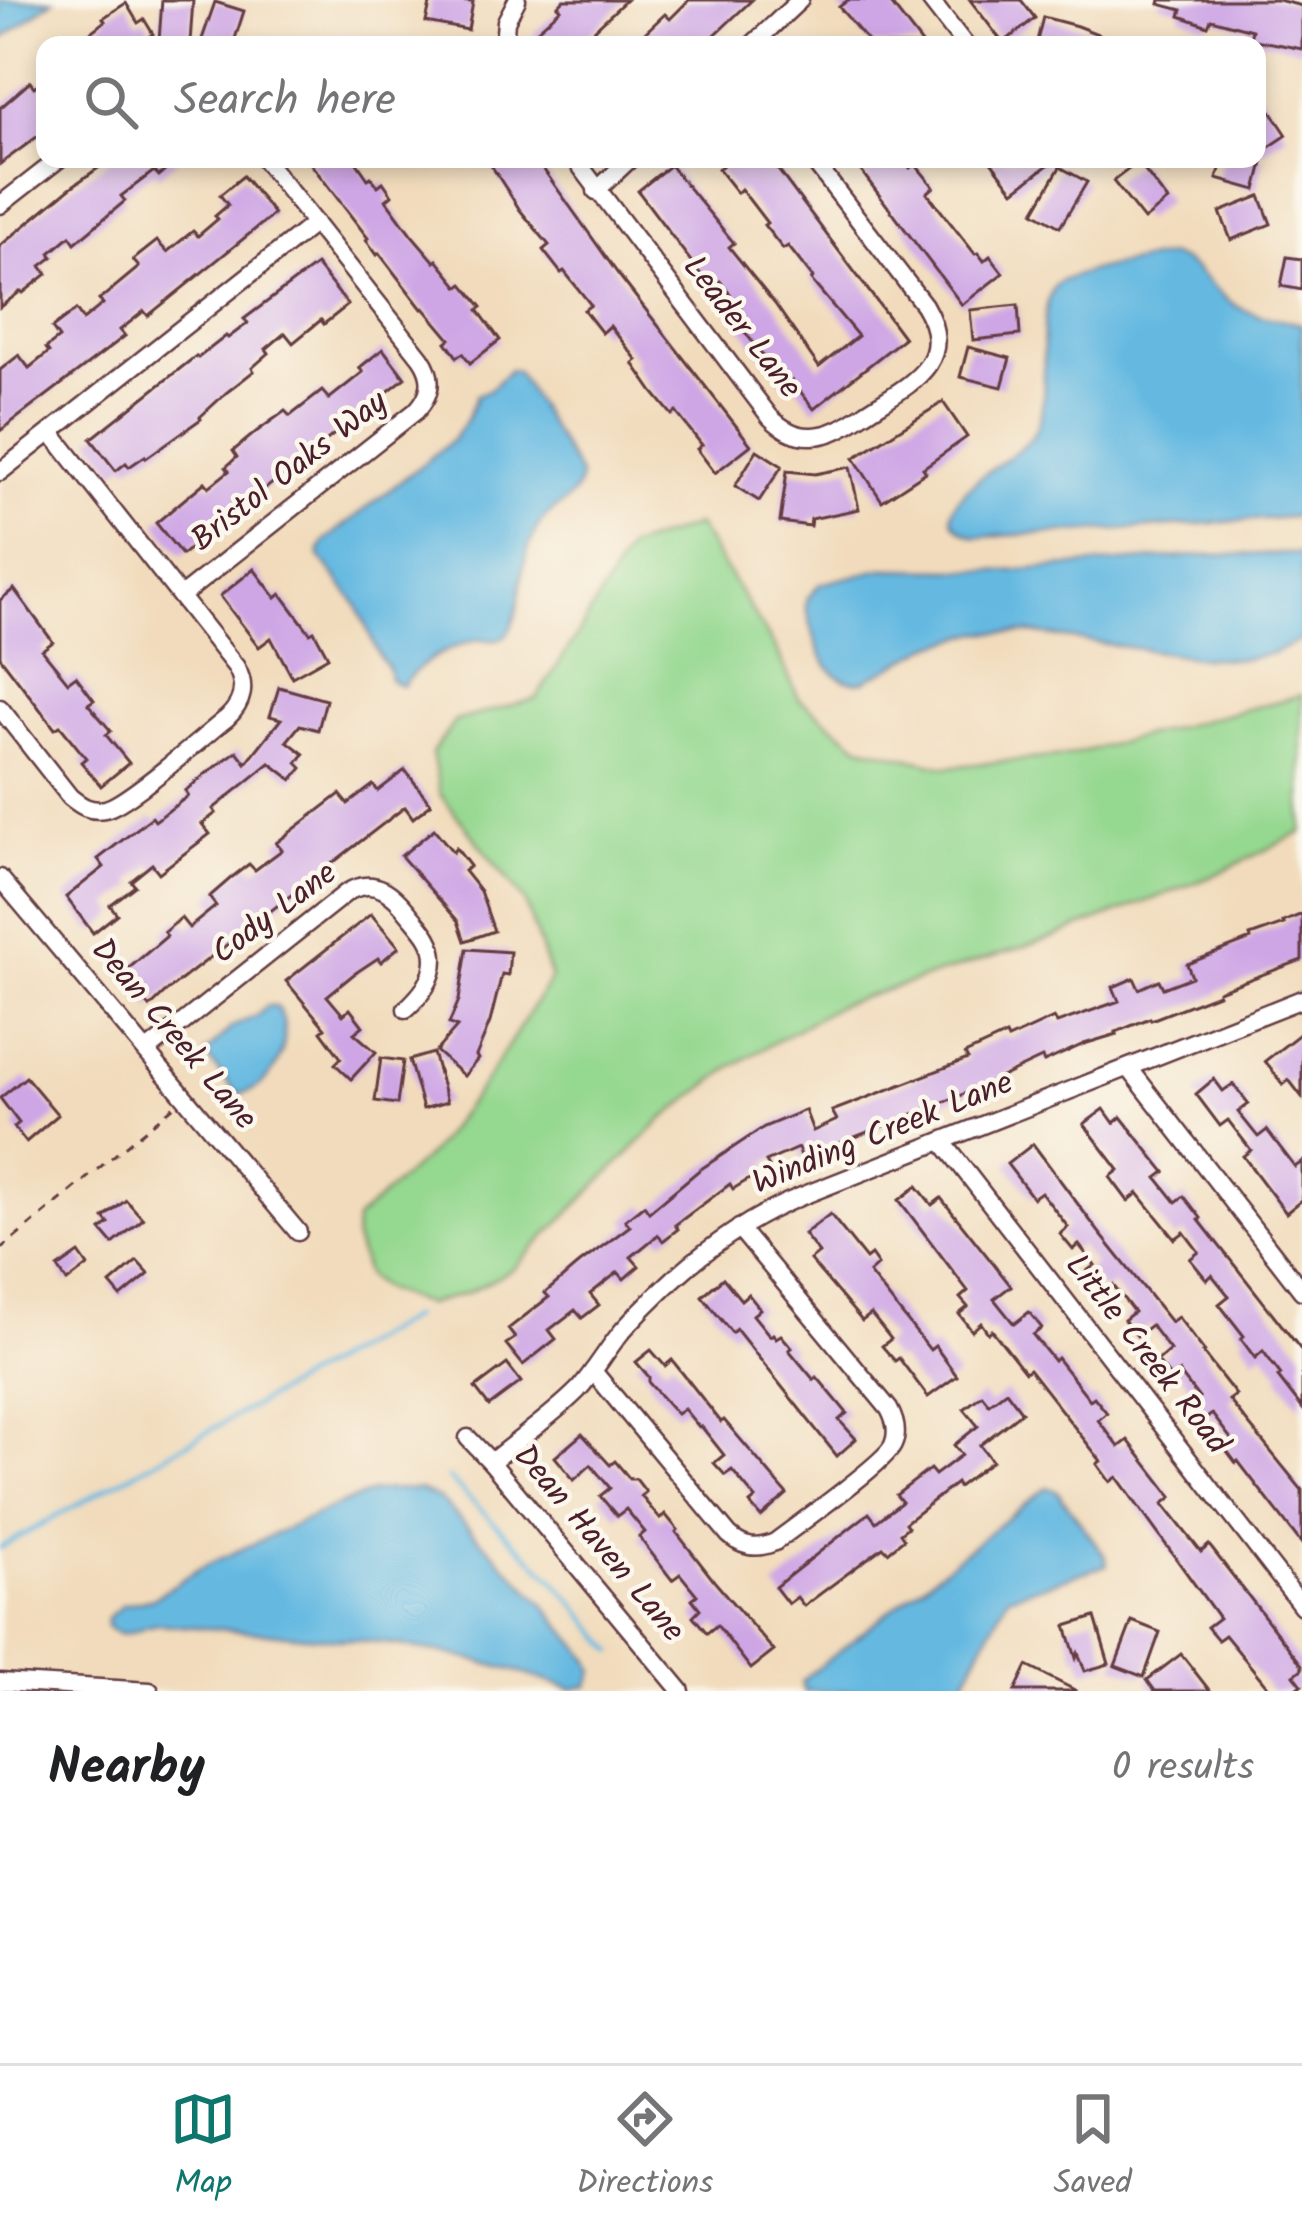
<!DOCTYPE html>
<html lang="en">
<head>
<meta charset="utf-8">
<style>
  :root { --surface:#fff; --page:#f2f2f2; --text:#202124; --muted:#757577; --line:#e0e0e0; --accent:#0f766e }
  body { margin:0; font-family:Kalam,sans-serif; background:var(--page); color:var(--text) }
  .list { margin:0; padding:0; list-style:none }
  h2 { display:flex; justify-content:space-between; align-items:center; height:156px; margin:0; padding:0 48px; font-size:51px }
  h2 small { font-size:39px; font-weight:400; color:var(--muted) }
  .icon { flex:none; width:66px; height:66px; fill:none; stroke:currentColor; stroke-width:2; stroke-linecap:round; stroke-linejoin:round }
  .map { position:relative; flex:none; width:1302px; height:1691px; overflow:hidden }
  .search { position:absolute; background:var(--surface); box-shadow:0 6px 18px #0003; left:36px; right:36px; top:36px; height:132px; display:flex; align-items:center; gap:30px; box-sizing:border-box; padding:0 42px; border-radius:24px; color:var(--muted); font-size:45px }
  .sheet { height:372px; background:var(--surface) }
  nav { display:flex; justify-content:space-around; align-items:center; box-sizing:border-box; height:168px; border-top:3px solid var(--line); background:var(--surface); font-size:33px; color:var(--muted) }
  nav a { display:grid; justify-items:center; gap:6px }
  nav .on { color:var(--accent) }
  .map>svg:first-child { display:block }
  .green { fill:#95d890; stroke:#707c5e; stroke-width:3 }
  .water { fill:#65b9e1; stroke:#586c86; stroke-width:3 }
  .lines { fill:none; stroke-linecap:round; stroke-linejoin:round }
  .stream { stroke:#65b9e1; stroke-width:4.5 }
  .building { fill:#cea6e5 }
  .minor-casing { stroke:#633b41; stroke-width:21 }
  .path { stroke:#633b41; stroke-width:3; stroke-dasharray:9 9; stroke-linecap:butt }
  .minor { stroke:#fff; stroke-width:16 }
  .labels { text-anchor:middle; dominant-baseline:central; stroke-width:9; stroke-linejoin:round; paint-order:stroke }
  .street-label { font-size:33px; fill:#4a1f2b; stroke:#fbf7ec }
</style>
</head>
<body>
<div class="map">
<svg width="1302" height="1691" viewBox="0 0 1302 1691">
  <rect width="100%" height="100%" fill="#fbf7ec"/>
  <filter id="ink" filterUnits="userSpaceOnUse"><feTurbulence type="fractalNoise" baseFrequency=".00833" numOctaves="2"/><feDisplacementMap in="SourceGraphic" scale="24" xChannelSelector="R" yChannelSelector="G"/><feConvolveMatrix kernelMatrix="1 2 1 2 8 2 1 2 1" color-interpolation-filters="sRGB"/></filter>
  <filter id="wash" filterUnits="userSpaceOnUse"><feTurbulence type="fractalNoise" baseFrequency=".004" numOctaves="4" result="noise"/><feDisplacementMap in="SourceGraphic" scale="48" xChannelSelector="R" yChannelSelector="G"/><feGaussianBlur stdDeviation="2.7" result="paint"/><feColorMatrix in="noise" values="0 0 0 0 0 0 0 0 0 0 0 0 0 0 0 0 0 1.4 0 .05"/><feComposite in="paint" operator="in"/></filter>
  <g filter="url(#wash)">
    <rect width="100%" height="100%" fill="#f1dbbc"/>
    <path class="green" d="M697 525 777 651 799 699 860 746 945 767 1066 756 1302 695V832L1210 877 1046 940 839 1005 731 1067 662 1120 513 1269 469 1292 426 1305 384 1290 367 1277 355 1239 356 1220 432 1151 487 1079 551 978 525 902 440 794 432 753 455 721 536 699 582 628 628 548Z"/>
    <g class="water">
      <path d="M0 0H53L0 41Z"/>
      <path d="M1170 256C1199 264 1212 292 1238 307 1256 317 1281 320 1302 324V516L1134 529 976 537C904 511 1016 459 1031 438 1042 422 1043 404 1044 385 1045 361 1041 336 1046 312 1047 305 1050 292 1055 286 1067 272 1148 259 1170 256Z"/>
      <path d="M510 370 517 372 524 383 580 476C577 503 552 505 539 525 533 535 528 549 525 560 519 580 521 630 500 639 492 642 481 638 472 641 445 649 419 663 402 686L390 680 389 669 379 656 356 603 320 557V550L326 540 452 441 467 419 477 395 489 390Z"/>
      <path d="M1302 554V640L1273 653 1245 659 1202 658 1031 633 979 632 931 646 864 681C822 687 815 637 806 606L808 598 820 584 882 569 1010 571 1207 555Z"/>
      <path d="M266 1006H276C298 1034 274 1092 237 1094L205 1054 232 1027 258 1015Z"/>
      <path d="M1047 1487 1058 1492 1105 1556 1107 1565 1008 1596 959 1691H804L802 1682 806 1677Z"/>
      <path d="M395 1489 420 1490 440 1499 542 1602 589 1659 594 1671 588 1686 572 1689 512 1670 449 1654 378 1642 159 1624C139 1625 124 1643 107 1626V1618L123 1605 154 1598 200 1568 341 1504 374 1492Z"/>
    </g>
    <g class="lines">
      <g class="stream">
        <path d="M448 1478 557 1583 614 1651"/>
        <path d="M0 1548 412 1317"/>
      </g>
    </g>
    <g id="blocks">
      <g class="building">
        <path d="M162 0H193L190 43 159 41Z"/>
        <path d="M431 0 473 2 468 30 426 22Z"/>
        <path d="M564 0H626L578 45H544L533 34 561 9 558 6Z"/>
        <path d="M689 0H752L704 45H632L665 14 670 19Z"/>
        <path d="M848 0H888L923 45H871L839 7Z"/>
        <path d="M970 0H1021L1035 18 1003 43Z"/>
        <path d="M1160 0H1278L1302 6V49L1250 39 1252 30 1211 19 1208 26 1180 16 1182 10 1159 4Z"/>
        <path d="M215 2 244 11 233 45 201 42Z"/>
        <path d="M126 3 138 23 144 19 153 34 135 45H74L105 21 103 18Z"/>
        <path d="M1043 17 1077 26 1126 45H1036Z"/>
        <path d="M45 79V131L0 164V108L30 82 34 87Z"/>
        <path d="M1257 90 1287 135 1262 152 1257 144Z"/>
        <path d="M111 159H179L159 176 154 171 121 196 125 201 75 243 70 236 50 253 53 257 41 266 47 274 23 293 21 291 0 307V246L70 188Z"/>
        <path d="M307 159H354L368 179 371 177 378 186 383 182 392 195 386 200 411 234 435 262 437 260 459 287 463 284 482 307 478 310 500 340 470 363 463 353 457 357 446 342 450 339 424 308 422 309 379 253 377 255 366 240 368 238Z"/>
        <path d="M487 159H536L618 274 751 445 715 473 697 449 702 445 676 412 672 415 653 392 633 363 637 360 610 326 602 333 584 310 591 305 564 271 561 273 543 250 549 245 520 210Z"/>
        <path d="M716 159H770L904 338 814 409 792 381 786 386 732 315 741 308 720 281 711 288 638 191 670 165 734 243 729 247 775 304 819 367 858 336 811 280 813 278 788 246 783 249 764 225 767 223 741 189 737 193 718 169 722 166Z"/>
        <path d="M852 159H903L910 168 915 164 934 187 927 193 975 254 978 253 984 261 990 256 1003 273 962 305Z"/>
        <path d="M989 159H1056L1014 191Z"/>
        <path d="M1223 159H1264L1256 190 1217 179Z"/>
        <path d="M1138 162 1168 201 1144 220 1113 181Z"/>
        <path d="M1060 167 1087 182 1060 227 1034 212Z"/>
        <path d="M243 176 274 214 148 316 144 311 120 330 125 336 0 431V370L19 355 29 368 49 352 46 348 59 338 52 328 76 310 83 320 103 304 99 300 139 267 133 260 157 241 167 252 193 231 198 236 218 219 215 216 228 205 220 195Z"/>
        <path d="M1260 196 1271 224 1231 240 1220 212Z"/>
        <path d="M1287 257 1302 259V290L1281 286Z"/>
        <path d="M316 265 348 305 324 324 321 320 293 343 285 333 266 349 269 353 252 368 254 371 226 393 200 417 201 419 146 458 145 456 129 467 126 463 116 471 91 439 196 356 198 358 226 336 228 338 248 323 244 319Z"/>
        <path d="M1018 305 1020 335 973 340 970 310Z"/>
        <path d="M968 347 1010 358 1002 387 960 377Z"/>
        <path d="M383 349 405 378 182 555 156 523 205 482 209 487 229 471 226 467 237 457 233 451 256 432 285 411 290 416 322 391 329 399 363 372 359 368Z"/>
        <path d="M943 402 967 437 923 468 926 472 882 501 854 458Z"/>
        <path d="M757 450 782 466 759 501 735 486Z"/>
        <path d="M850 467 859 509 811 519 810 526 780 522 787 471 815 474Z"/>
        <path d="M254 569 276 598 281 594 310 633 314 631 328 657 292 677 271 638 259 647 220 596Z"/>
        <path d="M14 589 53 642 42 650 68 682 76 676 94 700 88 704 111 731 106 735 129 763 101 786 81 762 86 758 60 726 55 729 0 657V600Z"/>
        <path d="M279 687 326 700 318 730 300 725 287 741 304 754 297 763 302 768 292 780 270 763 213 809 216 813 202 824 210 834 159 873 152 864 131 881 135 886 110 905 117 914 93 933 66 897 104 867 98 859 152 817 155 821 188 796 185 791 208 772 237 751 246 763 281 719 270 716Z"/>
        <path d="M405 770 431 804 413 818 405 807 167 991 150 1007 122 974 167 936 164 932 181 918 189 928 216 906 209 897 231 878 249 864 255 870 282 850 276 843 340 794 348 804 373 785 378 791Z"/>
        <path d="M434 829 453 852 456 848 470 866 464 871 480 891 494 931 465 941 458 921 401 856Z"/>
        <path d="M371 914 399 947 381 962 378 958 354 974 327 996 343 1015 350 1009 363 1026 354 1033 376 1052 351 1079 335 1064 341 1058 321 1031 325 1028 286 981Z"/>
        <path d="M1302 914V960L1218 991V994L1151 1020 1150 1018 1116 1032 1117 1034 1084 1044 1044 1062 1042 1058 969 1092 802 1158 798 1148 766 1162 769 1167 733 1189 730 1184 675 1225 678 1229 663 1241 658 1235 631 1257 639 1266 624 1279 618 1272 590 1294 599 1305 582 1318 575 1310 549 1330 556 1339 523 1365 506 1344 515 1338 508 1329 549 1297 545 1293 580 1263 630 1226 625 1220 644 1205 649 1212 698 1171 764 1127 805 1110 813 1131 837 1120 832 1111 968 1059 965 1054 1006 1035 1008 1039 1054 1018 1057 1023 1119 1001 1113 987 1134 978 1139 989 1159 980 1163 988 1192 977 1187 964 1251 939 1250 936 1284 924 1283 922Z"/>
        <path d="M467 949 510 952 508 975 502 974 490 1022 476 1056 478 1059 464 1076 436 1051 457 1027 449 1024 459 1000Z"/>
        <path d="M1302 1032V1097L1289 1080 1283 1085 1265 1061Z"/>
        <path d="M433 1053 447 1102 423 1109 409 1060Z"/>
        <path d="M381 1058 403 1061 397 1104 375 1101Z"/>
        <path d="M26 1077 58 1115 26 1142 14 1127 19 1123 0 1098Z"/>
        <path d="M1214 1079 1223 1091 1233 1084 1249 1104 1238 1112 1258 1137 1267 1130 1295 1167 1302 1162V1200L1286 1213 1243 1156 1251 1150 1228 1120 1220 1126 1196 1094Z"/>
        <path d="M1104 1109 1114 1123 1121 1117 1165 1172 1157 1178 1176 1202 1184 1196 1201 1218 1199 1220 1302 1351V1408L1278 1377 1281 1375 1263 1351 1255 1358 1241 1339 1244 1336 1219 1304 1229 1296 1212 1275 1207 1280 1190 1259 1199 1252 1184 1232 1175 1239 1138 1193 1128 1201 1110 1177 1119 1170 1084 1124Z"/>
        <path d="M1033 1144 1098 1231 1171 1322 1178 1317 1205 1352 1203 1353 1236 1395 1229 1400 1302 1490V1544L1238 1461 1236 1463 1224 1447 1232 1440 1212 1414 1203 1421 1190 1405 1199 1398 1179 1372 1171 1378 1157 1361 1170 1350 1151 1325 1137 1336 1124 1320 1134 1312 1113 1285 1104 1292 1087 1271 1095 1265 1079 1245 1073 1250 1060 1234 1068 1227 1041 1192 1033 1198 1007 1164Z"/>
        <path d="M917 1186 932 1205 941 1198 1011 1286 994 1299 1014 1324 1029 1312 1042 1328 1033 1335 1054 1361 1057 1358 1090 1400 1094 1397 1107 1413 1098 1420 1119 1447 1128 1440 1172 1497 1163 1504 1201 1552 1209 1545 1302 1665V1669L1294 1675 1302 1685 1294 1691H1271L1225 1635 1218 1640 1207 1627 1219 1618 1117 1477 1110 1482 1097 1464 1101 1461 1029 1369 1025 1372 992 1330 988 1333 981 1323 972 1331 959 1314 968 1307 960 1298 968 1291 899 1200Z"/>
        <path d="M126 1200 143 1219 113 1244 101 1230 109 1224 104 1218Z"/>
        <path d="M830 1214 866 1259 871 1255 878 1265 869 1273 930 1350 935 1346 957 1376 928 1397 899 1358 895 1361 882 1346 891 1339 871 1314 862 1321 810 1260 819 1253 804 1234Z"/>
        <path d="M79 1253 88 1266 67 1282 58 1268Z"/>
        <path d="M137 1261 149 1274 121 1297 110 1284Z"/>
        <path d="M723 1278 741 1300 748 1294 760 1309 753 1315 770 1336 773 1334 776 1338 781 1335 792 1348 789 1350 814 1380 817 1377 847 1413 839 1420 856 1439 837 1456 736 1329 732 1333 702 1296Z"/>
        <path d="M651 1350 665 1366 672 1360 721 1422 724 1420 787 1494 761 1517 750 1504 756 1499 732 1470 725 1475 714 1463 724 1455 701 1426 699 1427 684 1409 677 1414 649 1383V1377L636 1362Z"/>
        <path d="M507 1364 521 1382 489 1406 475 1388Z"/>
        <path d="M1006 1391 1022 1412 980 1445 992 1461 958 1487 956 1483 905 1523 908 1527 900 1533 904 1539 888 1552 883 1547 804 1606 797 1597 788 1604 775 1587 869 1513 876 1522 902 1502 896 1495 930 1469 935 1475 962 1455 954 1445 978 1426 964 1409 982 1395 989 1404Z"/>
        <path d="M582 1434 610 1465 615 1461 630 1479H636L646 1492 641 1496 660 1519 665 1514 678 1530 676 1532 714 1581 774 1651 751 1669 717 1625 707 1633 693 1616 700 1609 692 1599 697 1595 680 1574 672 1580 639 1537 645 1532 626 1509 617 1516 600 1496 610 1488 591 1465 574 1480 555 1457Z"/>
        <path d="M1095 1617 1109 1664 1085 1671 1078 1653 1076 1658 1066 1626Z"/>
        <path d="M1132 1621 1160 1632 1144 1677 1115 1666Z"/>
        <path d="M1181 1654 1210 1691H1155L1147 1680Z"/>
        <path d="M1027 1666 1077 1691H1015Z"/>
      </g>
    </g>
  </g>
  <g filter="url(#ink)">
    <use href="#blocks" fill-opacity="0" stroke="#633b41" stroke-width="3"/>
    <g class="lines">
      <defs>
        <g id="minor">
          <path d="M930 0 965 45"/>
          <path d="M504 45 506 21 517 0"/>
          <path d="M752 45 800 0"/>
          <path d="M575 159 770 417C782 429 795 437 812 436 835 436 854 420 873 408 914 382 957 360 924 305L812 159"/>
          <path d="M596 191 630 159"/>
          <path d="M0 205 59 159"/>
          <path d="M0 472 315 223"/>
          <path d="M181 596 416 411C432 394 434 377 421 358L264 159"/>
          <path d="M0 708 70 797C81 806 90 812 105 809 127 805 204 736 227 718 243 703 247 686 236 667L51 432"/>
          <path d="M0 878 298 1232"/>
          <path d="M147 1051 346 893C375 875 394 894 411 916 422 929 434 941 434 959 434 980 421 995 406 1009"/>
          <path d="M1129 1068 1302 1291"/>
          <path d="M942 1141 1302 1606"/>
          <path d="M593 1371 729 1535C743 1548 757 1550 775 1542 796 1526 885 1463 893 1445 899 1432 895 1420 889 1409L739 1228"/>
          <path d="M468 1438 491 1462 681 1691"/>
          <path d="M491 1462C520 1438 552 1416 578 1390 595 1371 607 1349 623 1330 672 1275 733 1224 802 1196L1302 999"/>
          <path d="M0 1682 150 1691"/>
        </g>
      </defs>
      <use href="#minor" class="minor-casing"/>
      <path class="path" d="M0 1250 174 1106"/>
      <use href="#minor" class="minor"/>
    </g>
  </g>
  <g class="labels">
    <g class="street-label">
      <text transform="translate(741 328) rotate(52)">Leader Lane</text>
      <text transform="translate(290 472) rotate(-38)">Bristol Oaks Way</text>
      <text transform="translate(275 914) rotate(-37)">Cody Lane</text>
      <text transform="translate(173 1035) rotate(50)">Dean Creek Lane</text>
      <text transform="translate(883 1134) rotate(-22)">Winding Creek Lane</text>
      <text transform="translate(1146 1355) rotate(52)">Little Creek Road</text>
      <text transform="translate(598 1544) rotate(50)">Dean Haven Lane</text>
    </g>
  </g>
</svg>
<div class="search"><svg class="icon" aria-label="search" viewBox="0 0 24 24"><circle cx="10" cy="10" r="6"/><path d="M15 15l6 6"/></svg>Search here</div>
</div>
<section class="sheet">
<h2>Nearby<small>0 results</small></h2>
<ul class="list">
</ul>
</section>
<nav>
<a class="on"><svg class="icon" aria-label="map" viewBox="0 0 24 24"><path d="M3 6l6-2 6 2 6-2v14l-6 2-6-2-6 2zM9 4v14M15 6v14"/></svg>Map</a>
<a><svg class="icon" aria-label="directions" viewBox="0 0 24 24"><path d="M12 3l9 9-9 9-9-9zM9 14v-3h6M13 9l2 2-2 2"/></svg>Directions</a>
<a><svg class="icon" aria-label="saved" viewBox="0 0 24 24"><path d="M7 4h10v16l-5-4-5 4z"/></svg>Saved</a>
</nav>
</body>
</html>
